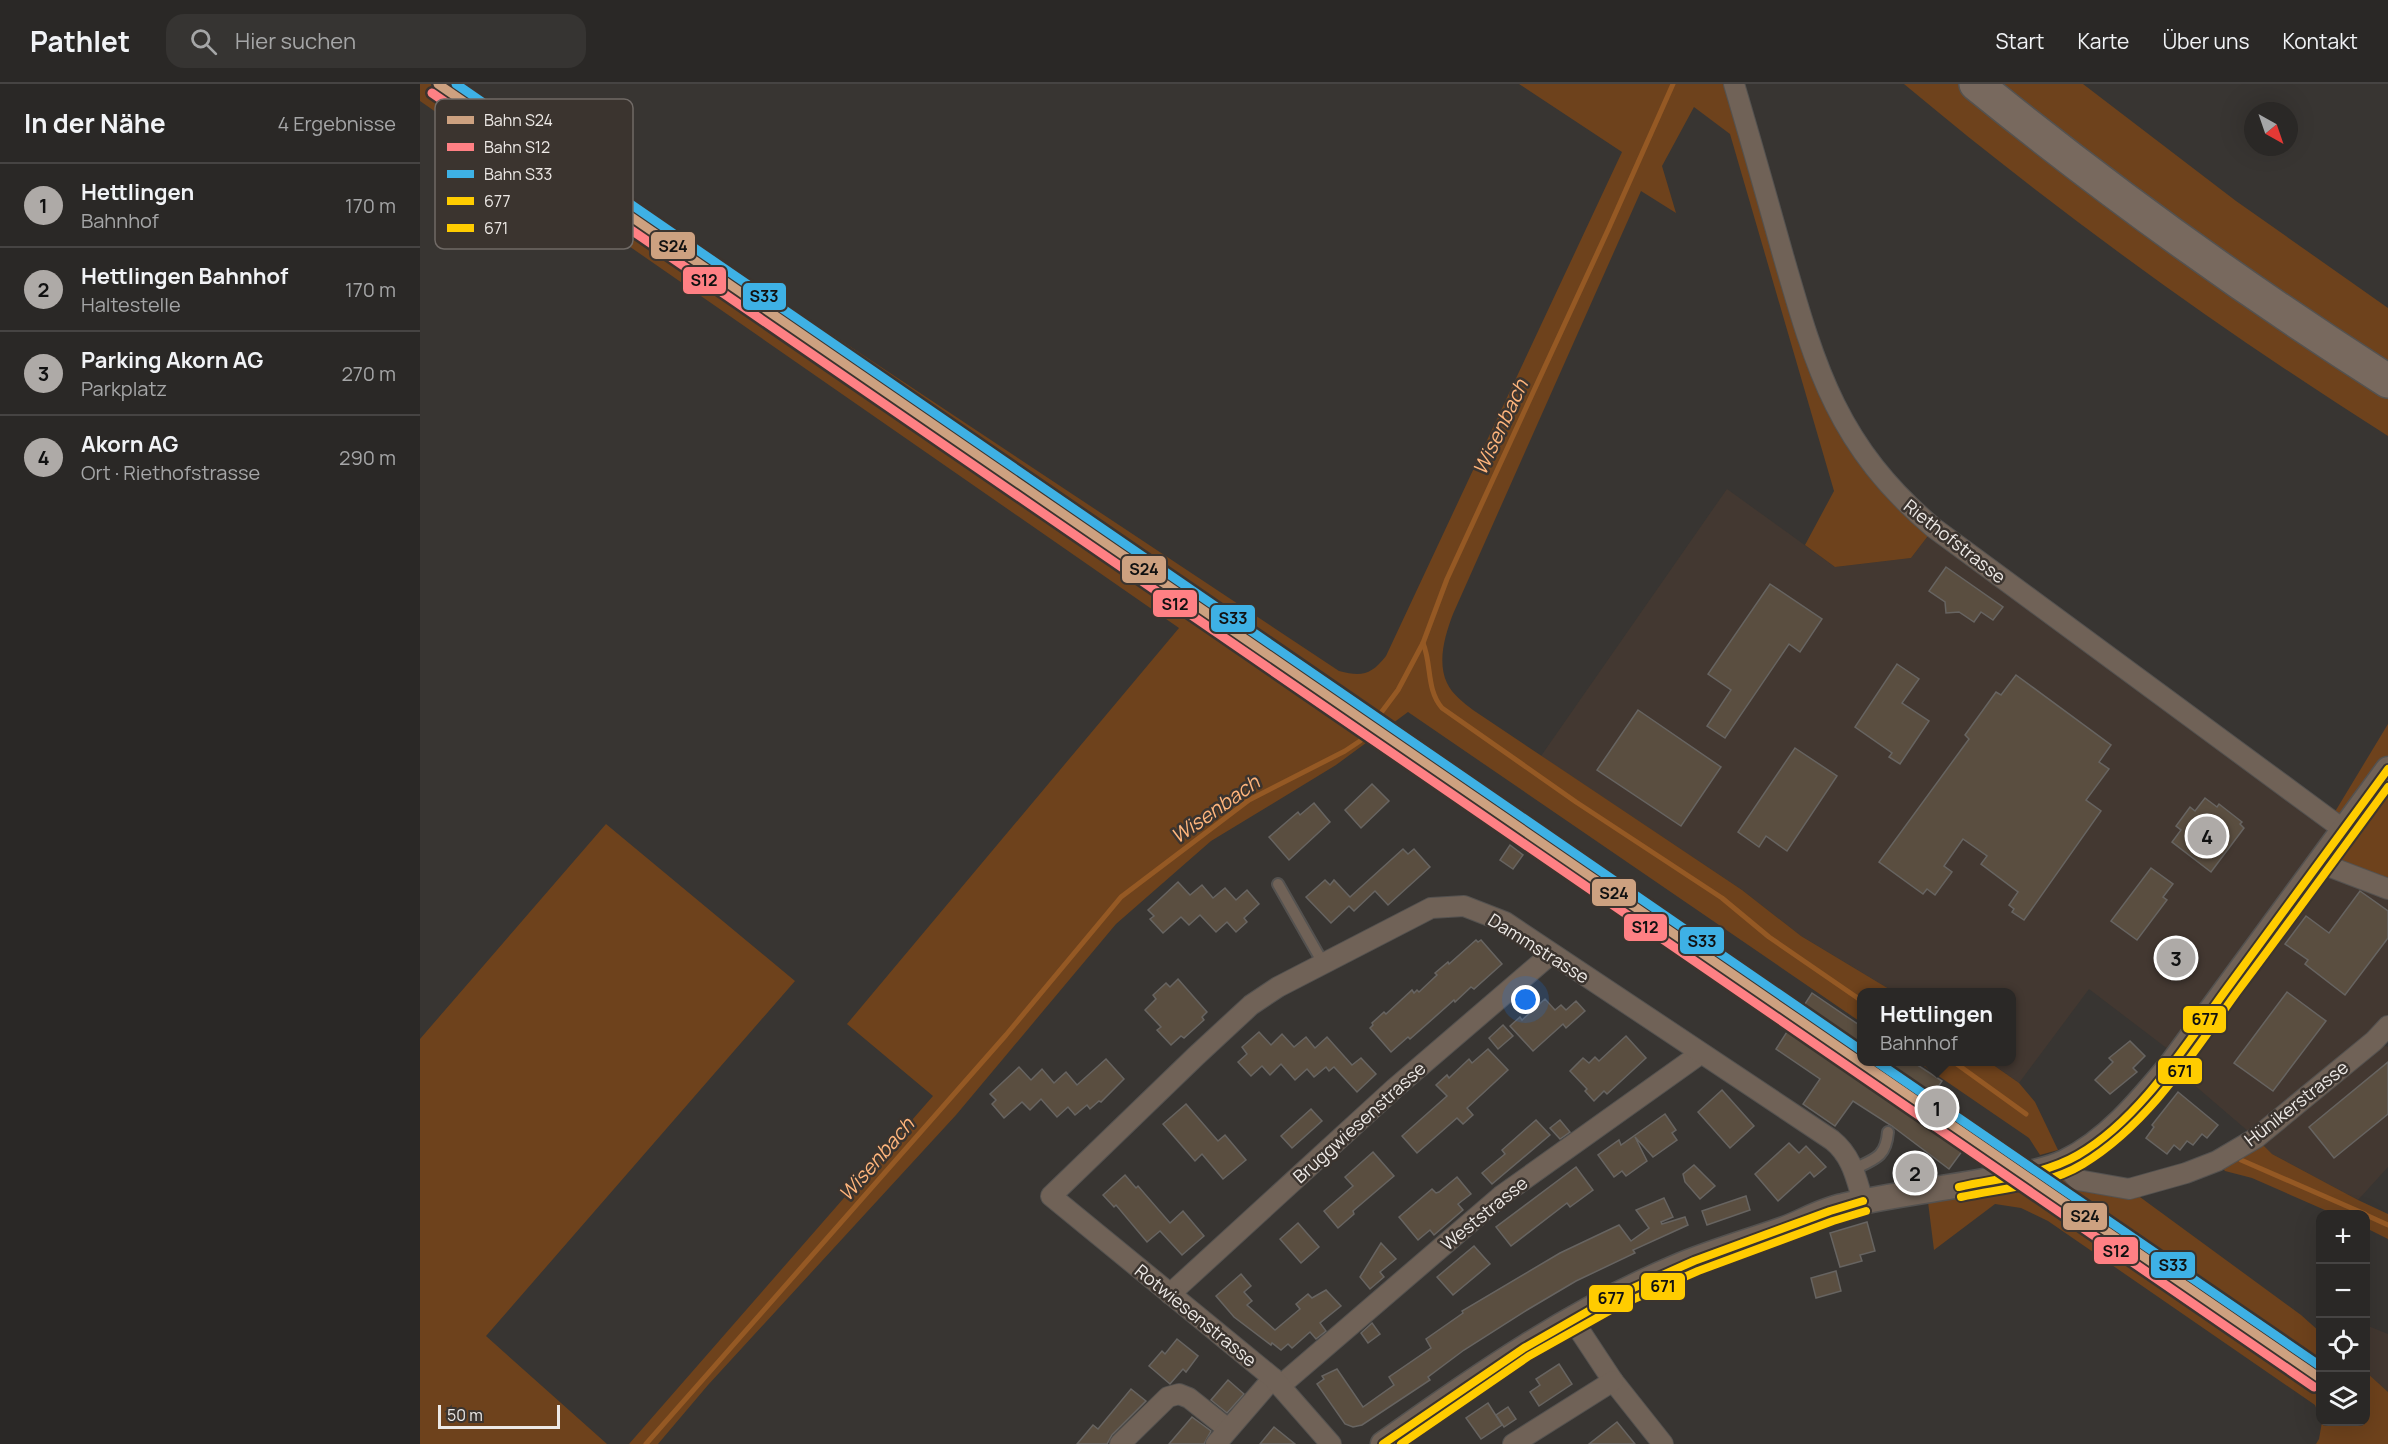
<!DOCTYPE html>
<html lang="de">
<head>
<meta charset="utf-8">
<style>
  :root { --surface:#2a2826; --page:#363432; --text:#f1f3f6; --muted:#a5a6a7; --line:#464443; --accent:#aeaaa7 }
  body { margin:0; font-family:Manrope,sans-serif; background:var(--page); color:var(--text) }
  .controls { position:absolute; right:18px; bottom:18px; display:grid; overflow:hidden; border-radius:12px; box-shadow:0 6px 24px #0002 }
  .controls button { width:54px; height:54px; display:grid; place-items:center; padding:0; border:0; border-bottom:2px solid var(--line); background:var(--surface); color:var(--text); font:30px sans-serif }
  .compass { position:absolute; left:1824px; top:18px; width:54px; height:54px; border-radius:50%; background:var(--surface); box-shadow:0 6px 24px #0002; rotate:140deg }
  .scale { position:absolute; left:18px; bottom:15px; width:122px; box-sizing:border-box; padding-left:6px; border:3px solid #ede9e6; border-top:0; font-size:16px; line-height:21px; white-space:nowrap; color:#ede9e6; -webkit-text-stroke:4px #3b342f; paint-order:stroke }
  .you { position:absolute; left:1106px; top:916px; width:21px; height:21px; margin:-15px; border:4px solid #fff; border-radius:50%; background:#1a73e8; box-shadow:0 0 0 9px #1a73e833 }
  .badge { display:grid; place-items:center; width:39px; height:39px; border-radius:50%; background:var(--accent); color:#111; font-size:20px; font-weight:700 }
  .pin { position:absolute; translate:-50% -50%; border:3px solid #fff; box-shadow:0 2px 6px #0006 }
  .popup { position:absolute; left:1437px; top:904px; width:159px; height:78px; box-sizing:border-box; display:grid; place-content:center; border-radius:12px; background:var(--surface); filter:drop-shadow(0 2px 4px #0005); font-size:20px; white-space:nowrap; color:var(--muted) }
  .popup b { font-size:22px; color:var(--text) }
  .popup::after { content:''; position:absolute; left:50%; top:100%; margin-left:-12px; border:12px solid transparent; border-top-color:var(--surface) }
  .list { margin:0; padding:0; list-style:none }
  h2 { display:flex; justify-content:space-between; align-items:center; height:78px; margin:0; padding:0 24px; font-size:26px }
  h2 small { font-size:20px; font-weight:400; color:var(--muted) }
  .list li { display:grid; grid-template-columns:39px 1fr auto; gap:18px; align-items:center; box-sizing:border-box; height:84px; padding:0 24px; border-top:2px solid var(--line) }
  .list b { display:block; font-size:22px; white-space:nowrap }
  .list p { margin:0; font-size:20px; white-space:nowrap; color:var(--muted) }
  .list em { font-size:20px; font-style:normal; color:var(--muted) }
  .icon { flex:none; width:33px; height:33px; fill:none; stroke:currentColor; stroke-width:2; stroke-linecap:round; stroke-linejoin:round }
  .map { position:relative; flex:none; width:1968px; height:1360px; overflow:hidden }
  header { display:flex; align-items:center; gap:36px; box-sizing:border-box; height:84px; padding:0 30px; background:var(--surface); border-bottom:2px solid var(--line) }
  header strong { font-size:28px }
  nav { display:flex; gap:33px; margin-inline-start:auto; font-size:21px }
  .search { width:420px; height:54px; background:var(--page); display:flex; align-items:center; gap:15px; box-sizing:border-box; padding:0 21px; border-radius:18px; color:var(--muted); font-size:22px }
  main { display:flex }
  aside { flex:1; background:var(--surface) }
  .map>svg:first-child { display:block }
  .built { fill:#433831 }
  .green { fill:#6e421c }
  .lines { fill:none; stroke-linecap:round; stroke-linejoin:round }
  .stream { stroke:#955924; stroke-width:5 }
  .building { fill:#5a4e40; stroke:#676461; stroke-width:1.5 }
  .service-casing { stroke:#545250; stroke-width:14 }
  .minor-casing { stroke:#545250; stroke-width:22 }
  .tertiary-casing { stroke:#545250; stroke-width:27 }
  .trunk-casing { stroke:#545250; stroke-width:36 }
  .service { stroke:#706257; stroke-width:10 }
  .minor { stroke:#706257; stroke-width:20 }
  .tertiary { stroke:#706257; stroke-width:24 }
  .trunk { stroke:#78695e; stroke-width:33 }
  .bus-1-casing { stroke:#3b342f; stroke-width:12 }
  .bus-2-casing { stroke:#3b342f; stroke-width:12 }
  .bus-1 { stroke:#fc0; stroke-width:8 }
  .bus-2 { stroke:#fc0; stroke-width:8 }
  .rail-1-casing { stroke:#3b342f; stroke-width:14 }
  .rail-2-casing { stroke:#3b342f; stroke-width:14 }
  .rail-3-casing { stroke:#3b342f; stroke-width:14 }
  .rail-1 { stroke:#cda180; stroke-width:9 }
  .rail-2 { stroke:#ff8084; stroke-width:9 }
  .rail-3 { stroke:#3eb1e5; stroke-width:9 }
  .labels { text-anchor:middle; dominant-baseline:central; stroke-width:5; stroke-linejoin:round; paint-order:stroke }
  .street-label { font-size:18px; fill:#ede9e6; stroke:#3b342f }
  .water-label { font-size:20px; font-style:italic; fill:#ffb57c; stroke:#3b342f }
  .key { fill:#3b342f; stroke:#706a66; stroke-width:1.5 }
  .key-label { font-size:16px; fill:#ede9e6 }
  .line-badge { stroke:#3b342f; stroke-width:2 }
  .pale-badge-label { font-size:16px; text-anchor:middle; font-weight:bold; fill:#111 }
</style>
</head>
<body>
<header>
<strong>Pathlet</strong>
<div class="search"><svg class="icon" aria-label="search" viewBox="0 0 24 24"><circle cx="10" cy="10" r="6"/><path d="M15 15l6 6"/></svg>Hier suchen</div>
<nav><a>Start</a><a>Karte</a><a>Über uns</a><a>Kontakt</a></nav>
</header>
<main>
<aside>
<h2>In der Nähe<small>4 Ergebnisse</small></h2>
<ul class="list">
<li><span class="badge">1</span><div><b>Hettlingen</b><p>Bahnhof</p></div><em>170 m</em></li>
<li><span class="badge">2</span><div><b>Hettlingen Bahnhof</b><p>Haltestelle</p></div><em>170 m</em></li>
<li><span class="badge">3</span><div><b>Parking Akorn AG</b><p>Parkplatz</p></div><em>270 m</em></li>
<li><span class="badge">4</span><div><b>Akorn AG</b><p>Ort · Riethofstrasse</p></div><em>290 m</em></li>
</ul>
</aside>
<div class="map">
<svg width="1968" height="1360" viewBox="0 0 1968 1360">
  <rect width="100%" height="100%" fill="#383532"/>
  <g class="built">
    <path d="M1307 405 1415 483 1491 474 1514 444 1872 709 1968 805V942L1954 957 1968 963V1083L1938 1116 1852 1070 1836 1054 1751 981 1757 972 1669 905 1599 999 1569 978H1592V908H1474L1381 852 1322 806 1121 672Z"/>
    <path d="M1946 1241 1968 1250V1308L1946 1288Z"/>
  </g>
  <g class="green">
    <path d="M0 0H44L250 143 919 587C942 593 951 591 966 572L1202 68 1099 0H1314L1410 312 1514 444 1491 474 1415 483 1385 461 1414 407 1310 50 1274 23 1242 82 1256 129 1221 107 1033 530C1025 551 1017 578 1027 599 1032 610 1044 619 1053 626L1322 806 1381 852 1474 908H1442V939L988 628 916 681 791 757 696 840 536 1031 288 1301 238 1360H209L513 1012 427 940 759 544 0 17Z"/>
    <path d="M1484 0H1663L1816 117 1968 224V352C1799 245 1637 128 1484 0Z"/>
    <path d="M1968 640V805L1900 779 1924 747 1910 736Z"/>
    <path d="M186 740 375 897 66 1252 187 1360H0V955Z"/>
    <path d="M1498 978H1569L1599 999 1615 1018 1638 1066 1620 1071 1609 1054Z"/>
    <path d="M1836 1054 1852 1070 1938 1116 1968 1130V1155L1946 1144V1130H1914L1832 1094 1805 1087 1797 1077Z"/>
    <path d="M1645 1093 1709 1105 1881 1231 1900 1248V1335L1895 1321 1628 1137 1601 1124 1575 1120 1514 1166 1508 1118 1578 1107Z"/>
    <path d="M1946 1288 1968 1308V1360H1896L1899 1355 1902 1338H1946Z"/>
  </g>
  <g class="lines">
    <g class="stream">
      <path d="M1003 559C1012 581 1006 605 1022 624L1156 718 1302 814 1349 853 1442 917"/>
      <path d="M1534 978 1606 1030"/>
      <path d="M1821 1076 1945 1130"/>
      <path d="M1946 1131 1968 1141"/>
      <path d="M226 1360 586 951 701 813 829 716 925 667 940 657 978 606 1003 559 1027 495 1188 146 1253 0"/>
    </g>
  </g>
  <g class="building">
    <path d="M1526 483 1583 523 1573 536 1561 528 1554 538 1539 528 1526 529 1525 518 1509 507Z"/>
    <path d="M1350 500 1402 535 1380 568 1369 560 1305 654 1287 642 1311 606 1288 590Z"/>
    <path d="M1477 580 1499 595 1482 619 1509 637 1480 680 1469 673 1472 669 1435 643Z"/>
    <path d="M1596 591 1691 661 1679 678 1689 685 1666 716 1681 727 1604 836 1592 828 1594 825 1589 821 1598 808 1561 780 1567 772 1543 755 1524 782 1532 788 1515 811 1507 805 1503 810 1459 778 1549 655 1545 651 1576 608 1581 611Z"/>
    <path d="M1218 626 1301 683 1261 742 1177 686Z"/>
    <path d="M1375 664 1417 692 1367 767 1346 752 1339 763 1318 748Z"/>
    <path d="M952 700 969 717 941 744 925 726Z"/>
    <path d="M1785 714 1797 723 1799 720 1822 738 1820 740 1824 744 1791 788 1752 758 1761 746 1756 742 1770 723 1775 727Z"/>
    <path d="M894 719 910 738 869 776 849 753 878 728 880 731Z"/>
    <path d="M1090 761 1103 771 1093 785 1080 776Z"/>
    <path d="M983 765 988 770 994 765 1010 783 968 821 955 807 934 827 929 822 911 839 886 813 905 796 910 801 914 796 930 813Z"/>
    <path d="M1731 784 1753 800 1743 813 1747 816 1717 856 1691 837Z"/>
    <path d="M758 798 770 811 782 801 793 814 805 804 816 816 827 806 839 820 824 834 827 838 816 848 807 838 796 848 780 831 769 841 761 833 743 849 730 835 734 832 728 826Z"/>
    <path d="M1940 807 1968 827V854L1925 911 1885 880 1888 876 1865 860 1886 832 1909 849Z"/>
    <path d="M1056 856 1058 858 1061 856 1082 880 1054 905 1051 903 1035 918 1034 916 990 955 988 953 971 968 950 944 953 941 952 939 964 928 966 930 992 906 994 909 997 906 999 908 1017 891 1015 889 1028 878 1029 880Z"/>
    <path d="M758 895 787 928 782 933 784 936 764 954 761 952 751 961 737 946 741 943 725 926 736 915 733 911 746 899 750 903Z"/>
    <path d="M1867 908 1906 937 1853 1007 1814 979Z"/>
    <path d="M1392 909 1442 943V978H1493L1522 997 1497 1034 1543 1066 1529 1085 1472 1042 1433 1017 1415 1042 1383 1020 1400 995 1356 965Z"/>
    <path d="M1125 915 1135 926 1141 921 1146 926 1156 917 1165 927 1146 944 1143 940 1113 967 1090 942 1100 933 1102 936Z"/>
    <path d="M1083 941 1093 952 1078 965 1069 954Z"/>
    <path d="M839 948 851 961 862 950 874 963 886 953 895 964 907 953 932 981 941 974 956 990 937 1008 914 983 909 987 906 983 894 993 887 985 875 996 861 980 850 991 842 982 831 992 818 978 827 970 822 963Z"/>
    <path d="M1206 952 1226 974 1187 1010 1184 1007 1174 1017 1165 1007 1167 1005 1150 987 1163 974 1169 979 1175 973 1179 977Z"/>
    <path d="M1710 957 1725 972 1713 984 1717 988 1690 1010 1675 996 1693 978 1689 974Z"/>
    <path d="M1068 965 1088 986 1047 1024 1053 1031 1043 1040 1037 1034 997 1069 982 1052 1027 1012 1016 1001 1027 991 1029 994 1049 975 1052 979Z"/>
    <path d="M686 975 704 995 681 1018 679 1017 670 1025 667 1021 655 1031 648 1023 637 1033 621 1015 610 1026 602 1018 584 1034 572 1020 576 1016 570 1010 599 983 611 996 622 985 634 999 646 988 657 1001Z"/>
    <path d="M1968 978V1030L1914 1074 1889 1043Z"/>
    <path d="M1302 1006 1334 1042 1310 1064 1278 1028Z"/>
    <path d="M1758 1008 1798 1041 1787 1054 1782 1050 1773 1061 1767 1057 1760 1066 1754 1061 1747 1070 1726 1054 1734 1043 1732 1041Z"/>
    <path d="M766 1020 798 1057 805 1051 826 1076 803 1095 782 1070 775 1077 743 1040Z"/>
    <path d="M891 1025 902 1037 872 1064 861 1052Z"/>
    <path d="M1245 1030 1256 1046 1252 1049 1257 1056 1233 1073 1215 1053 1227 1077 1206 1092 1202 1087 1194 1093 1178 1071 1199 1056 1201 1061Z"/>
    <path d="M1116 1036 1130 1051 1072 1100 1062 1089 1085 1070 1082 1066Z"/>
    <path d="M1140 1036 1150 1048 1140 1055 1130 1044Z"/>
    <path d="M1369 1059 1379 1069 1386 1062 1406 1083 1394 1093 1390 1088 1358 1117 1335 1090Z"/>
    <path d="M953 1068 974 1092 933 1127 934 1130 918 1144 904 1127 933 1102 925 1093Z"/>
    <path d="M1274 1081 1295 1102 1280 1115 1265 1098 1263 1090Z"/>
    <path d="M1156 1083 1173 1106 1150 1123 1147 1119 1091 1162 1076 1143Z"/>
    <path d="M705 1091 716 1104 718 1102 750 1139 763 1127 784 1152 762 1171 740 1147 727 1158 696 1121 694 1123 683 1111Z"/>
    <path d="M1037 1093 1051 1110 1038 1120 1043 1126 1014 1151 1010 1146 998 1156 979 1133 1012 1105 1016 1109 1019 1108Z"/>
    <path d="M1326 1112 1330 1126 1287 1141 1282 1127Z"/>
    <path d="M1244 1114 1253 1133 1241 1138 1242 1140 1265 1133 1268 1141 1213 1166 1215 1169 1156 1197 1107 1226 1044 1266 1008 1293 1010 1296 942 1341 933 1343 925 1340 897 1300 904 1295 902 1292 917 1285 943 1323 974 1301 969 1293 1011 1264 1006 1255 1043 1229 1042 1227 1140 1169 1199 1141 1211 1157 1229 1144 1216 1126Z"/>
    <path d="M1447 1138 1455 1167 1440 1171 1442 1177 1420 1183 1410 1149Z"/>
    <path d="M878 1139 899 1163 881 1179 860 1155Z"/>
    <path d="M961 1159 976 1175 960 1188 964 1193 950 1205 940 1193Z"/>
    <path d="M1054 1162 1070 1180 1033 1211 1017 1193Z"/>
    <path d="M1416 1187 1421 1207 1396 1214 1391 1194Z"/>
    <path d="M821 1190 831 1202 824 1208 832 1217 827 1221 855 1246 880 1225 876 1220 888 1210 892 1214 906 1206 921 1222 900 1239 906 1247 896 1255 890 1248 872 1264 868 1260 861 1266 852 1259 851 1261 814 1233 796 1212Z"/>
    <path d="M952 1239 960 1250 948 1259 941 1249Z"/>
    <path d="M757 1255 778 1272 766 1288 763 1285 750 1300 729 1282 742 1267 745 1270Z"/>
    <path d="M1139 1280 1152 1300 1119 1322 1110 1308 1120 1301 1116 1295Z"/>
    <path d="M808 1296 824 1310 807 1329 791 1316Z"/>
    <path d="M711 1305 726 1317 692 1351 687 1360H657L673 1341 678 1345Z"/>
    <path d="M1068 1319 1082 1341 1061 1355 1046 1334Z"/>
    <path d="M1088 1323 1096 1335 1084 1343 1076 1331Z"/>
    <path d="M772 1333 791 1347 784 1360H749Z"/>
    <path d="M1197 1338 1215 1360H1169Z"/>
    <path d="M854 1343 875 1360H840Z"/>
  </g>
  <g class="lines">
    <defs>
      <g id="service">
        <path d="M858 800 903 879"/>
        <path d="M1434 1085C1455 1075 1466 1073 1468 1048"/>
      </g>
      <g id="minor">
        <path d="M1314 0C1331 57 1347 114 1363 171 1396 286 1418 363 1514 444L1924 746"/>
        <path d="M1900 779 1968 805"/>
        <path d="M1643 1079 1658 1096 1709 1105 1766 1089 1797 1077 1836 1054 1954 957 1968 942"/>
        <path d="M750 1210 975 1004 1131 870"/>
        <path d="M1152 1235 1193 1297 1243 1360"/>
        <path d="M860 1302 1081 1112 1280 970"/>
        <path d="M700 1360 748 1313 759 1310 769 1314 808 1345"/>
        <path d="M796 1360 853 1294"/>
        <path d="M911 1360 853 1294 631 1112 776 972 831 921 858 903 1011 824 1044 822 1085 838 1412 1056C1432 1072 1436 1094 1443 1117"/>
        <path d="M1093 1360 1193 1297"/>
      </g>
      <path id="tertiary" d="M963 1360C1058 1292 1153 1226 1261 1181 1295 1167 1330 1157 1364 1145 1383 1138 1402 1126 1423 1122 1473 1110 1524 1105 1574 1095 1597 1091 1624 1088 1645 1078 1688 1057 1721 1017 1751 981L1968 685"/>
      <path id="trunk" d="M1556 0C1688 107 1825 206 1968 297"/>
    </defs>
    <use href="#service" class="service-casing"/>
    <use href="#minor" class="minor-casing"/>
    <use href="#tertiary" class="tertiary-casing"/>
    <use href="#trunk" class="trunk-casing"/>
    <use href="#service" class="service"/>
    <use href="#minor" class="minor"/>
    <use href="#tertiary" class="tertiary"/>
    <use href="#trunk" class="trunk"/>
    <defs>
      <g id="bus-1">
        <path d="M1539 1103C1578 1094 1622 1092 1658 1071 1722 1034 1768 957 1811 899 1864 827 1916 756 1968 685"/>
        <path d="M963 1360 1104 1264 1193 1213 1274 1177 1410 1127 1443 1117"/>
      </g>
      <g id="bus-2">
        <path d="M1541 1113C1582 1104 1627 1102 1663 1080 1729 1040 1773 969 1817 908 1868 840 1918 771 1968 703"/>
        <path d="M981 1360 1109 1272 1198 1222 1278 1187 1413 1137 1446 1127"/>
      </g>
    </defs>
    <use href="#bus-1" class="bus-1-casing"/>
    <use href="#bus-2" class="bus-2-casing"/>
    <use href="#bus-1" class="bus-1"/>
    <use href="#bus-2" class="bus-2"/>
    <defs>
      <path id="rail-1" d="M18 0 1900 1294"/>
      <path id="rail-2" d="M12 9 1894 1303"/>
      <g id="rail-3">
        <path d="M36 0 1442 967"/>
        <path d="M1457 978 1900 1282"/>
      </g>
    </defs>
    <use href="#rail-1" class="rail-1-casing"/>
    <use href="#rail-2" class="rail-2-casing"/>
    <use href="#rail-3" class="rail-3-casing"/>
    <use href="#rail-1" class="rail-1"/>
    <use href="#rail-2" class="rail-2"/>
    <use href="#rail-3" class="rail-3"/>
  </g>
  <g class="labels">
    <g class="street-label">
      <text transform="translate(1535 457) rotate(38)">Riethofstrasse</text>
      <text transform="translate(1119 864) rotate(32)">Dammstrasse</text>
      <text transform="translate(1876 1019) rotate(-38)">Hünikerstrasse</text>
      <text transform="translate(939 1038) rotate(-42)">Bruggwiesenstrasse</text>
      <text transform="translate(1064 1129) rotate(-39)">Weststrasse</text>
      <text transform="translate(776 1231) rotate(39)">Rotwiesenstrasse</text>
    </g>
    <g class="water-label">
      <text transform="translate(1080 343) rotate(-65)">Wisenbach</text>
      <text transform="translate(795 725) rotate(-35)">Wisenbach</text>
      <text transform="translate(456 1075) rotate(-49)">Wisenbach</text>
    </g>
  </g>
  <rect x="15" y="15" width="198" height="150" rx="9" class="key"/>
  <rect x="27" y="32" width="27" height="8" fill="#cda180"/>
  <rect x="27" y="59" width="27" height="8" fill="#ff8084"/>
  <rect x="27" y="86" width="27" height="8" fill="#3eb1e5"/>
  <rect x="27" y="113" width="27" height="8" fill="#fc0"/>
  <rect x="27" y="140" width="27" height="8" fill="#fc0"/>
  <g class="key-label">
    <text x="64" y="42">Bahn S24</text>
    <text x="64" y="69">Bahn S12</text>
    <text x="64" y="96">Bahn S33</text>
    <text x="64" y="123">677</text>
    <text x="64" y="150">671</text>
  </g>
  <g class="line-badge">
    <rect x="230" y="147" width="46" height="29" rx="6" fill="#cda180"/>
    <rect x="262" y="182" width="45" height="29" rx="6" fill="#ff8084"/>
    <rect x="322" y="198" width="45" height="29" rx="6" fill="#3eb1e5"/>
    <rect x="701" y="471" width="46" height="29" rx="6" fill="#cda180"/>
    <rect x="732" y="505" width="46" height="29" rx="6" fill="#ff8084"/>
    <rect x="790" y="520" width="46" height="29" rx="6" fill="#3eb1e5"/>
    <rect x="1171" y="794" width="46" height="29" rx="6" fill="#cda180"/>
    <rect x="1203" y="829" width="45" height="29" rx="6" fill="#ff8084"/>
    <rect x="1259" y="842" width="46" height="29" rx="6" fill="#3eb1e5"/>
    <rect x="1762" y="921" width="45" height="29" rx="6" fill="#fc0"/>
    <rect x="1737" y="973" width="46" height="28" rx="6" fill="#fc0"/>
    <rect x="1642" y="1118" width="46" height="29" rx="6" fill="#cda180"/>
    <rect x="1673" y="1152" width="46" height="29" rx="6" fill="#ff8084"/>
    <rect x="1730" y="1167" width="46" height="28" rx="6" fill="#3eb1e5"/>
    <rect x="1220" y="1188" width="46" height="29" rx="6" fill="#fc0"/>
    <rect x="1168" y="1200" width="46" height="29" rx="6" fill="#fc0"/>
  </g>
  <g class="pale-badge-label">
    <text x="253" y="168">S24</text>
    <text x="284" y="202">S12</text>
    <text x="344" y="218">S33</text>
    <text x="724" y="491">S24</text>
    <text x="755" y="526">S12</text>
    <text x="813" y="540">S33</text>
    <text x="1194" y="815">S24</text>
    <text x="1225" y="849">S12</text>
    <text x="1282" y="863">S33</text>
    <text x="1785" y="941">677</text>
    <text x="1760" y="993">671</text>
    <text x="1665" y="1138">S24</text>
    <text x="1696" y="1173">S12</text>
    <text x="1753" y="1187">S33</text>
    <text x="1243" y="1208">671</text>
    <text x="1191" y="1220">677</text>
  </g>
</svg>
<div class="controls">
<button>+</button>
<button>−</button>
<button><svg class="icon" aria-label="locate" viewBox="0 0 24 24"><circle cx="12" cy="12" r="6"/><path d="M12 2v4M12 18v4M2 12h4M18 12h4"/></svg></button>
<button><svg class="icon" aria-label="layers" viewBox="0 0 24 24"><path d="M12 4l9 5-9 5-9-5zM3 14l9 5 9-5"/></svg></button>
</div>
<svg class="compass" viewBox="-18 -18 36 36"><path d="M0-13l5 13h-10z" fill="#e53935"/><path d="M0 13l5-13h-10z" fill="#a5a6a7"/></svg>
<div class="scale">50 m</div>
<div class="you"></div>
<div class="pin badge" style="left:1517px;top:1024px">1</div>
<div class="popup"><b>Hettlingen</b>Bahnhof</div>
<div class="pin badge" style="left:1495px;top:1089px">2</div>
<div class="pin badge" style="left:1756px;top:874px">3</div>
<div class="pin badge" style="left:1787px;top:752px">4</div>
</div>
</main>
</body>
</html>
